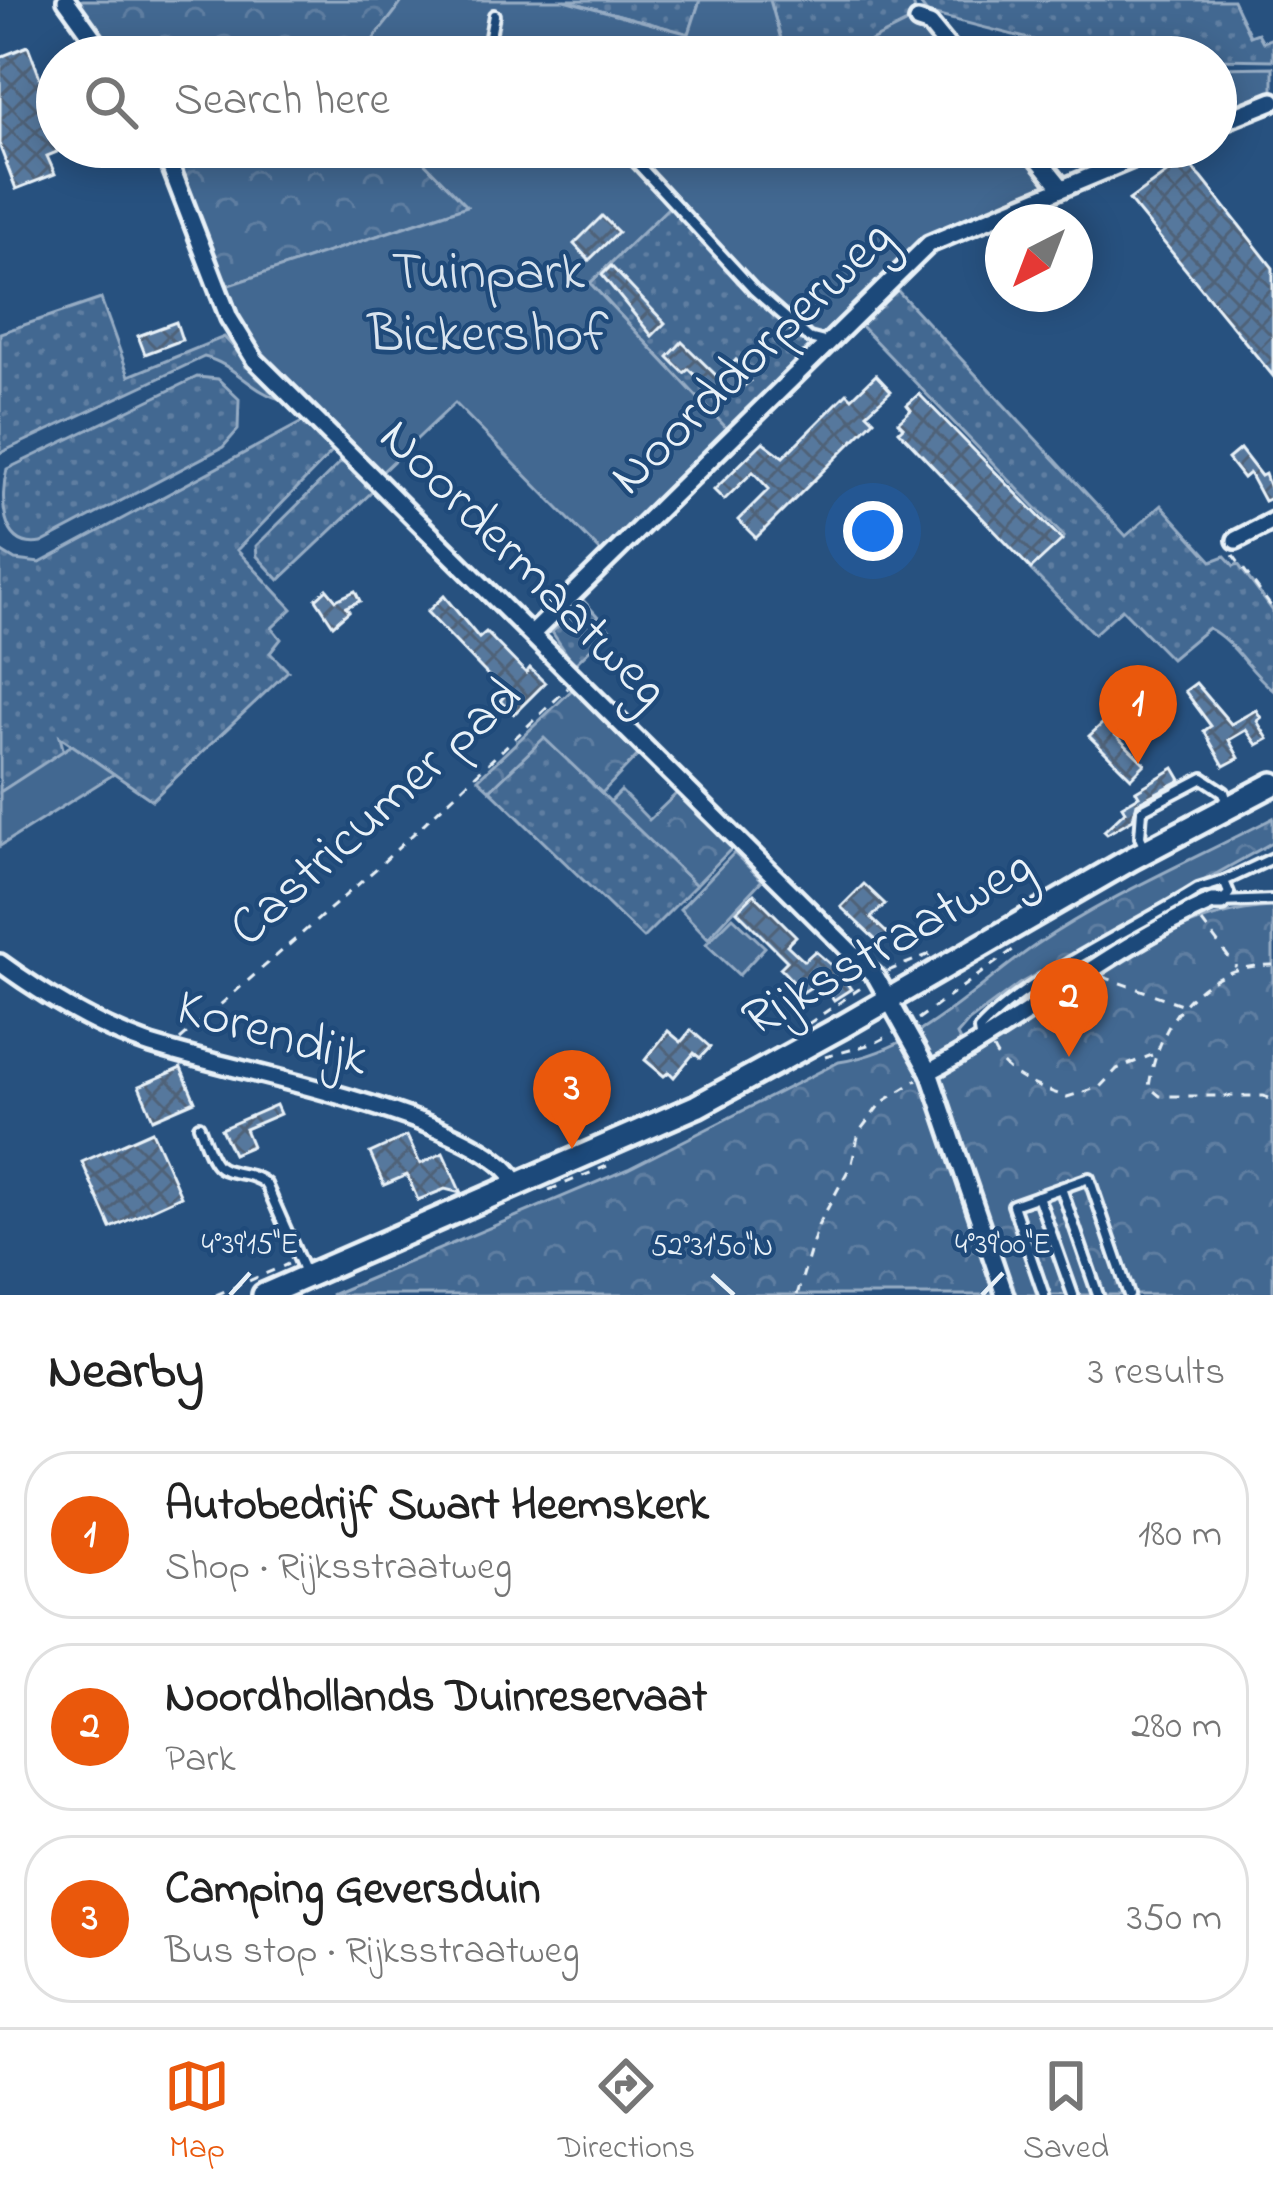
<!DOCTYPE html>
<html lang="en">
<head>
<meta charset="utf-8">
<style>
  :root { --surface:#fff; --page:#f2f2f2; --text:#222; --muted:#767676; --line:#e0e0e0; --accent:#ea580c }
  body { margin:0; font-family:"Indie Flower",sans-serif; background:var(--page); color:var(--text) }
  .compass { position:absolute; left:985px; top:204px; width:108px; height:108px; border-radius:50%; background:var(--surface); box-shadow:0 6px 30px #0003; rotate:222deg }
  .you { position:absolute; left:873px; top:531px; width:42px; height:42px; margin:-30px; border:9px solid #fff; border-radius:50%; background:#1a73e8; box-shadow:0 0 0 18px #1a73e833 }
  .badge { display:grid; place-items:center; width:78px; height:78px; border-radius:50%; background:var(--accent); color:#fff; font-size:39px; font-weight:700 }
  .pin { position:absolute; translate:-50% -99px; filter:drop-shadow(0 3px 6px #0008) }
  .pin::after { content:''; position:absolute; top:63px; width:42px; height:36px; background:inherit; clip-path:polygon(0 0,100% 0,50% 100%) }
  .list { margin:0; padding:0; list-style:none }
  h2 { display:flex; justify-content:space-between; align-items:center; height:156px; margin:0; padding:0 48px; font-size:51px }
  h2 small { font-size:39px; font-weight:400; color:var(--muted) }
  .list li { display:grid; grid-template-columns:78px 1fr auto; gap:36px; align-items:center; box-sizing:border-box; height:168px; margin:0 24px 24px; padding:0 24px; border:3px solid var(--line); border-radius:48px }
  .list b { display:block; font-size:45px; white-space:nowrap }
  .list p { margin:0; font-size:39px; white-space:nowrap; color:var(--muted) }
  .list em { font-size:39px; font-style:normal; color:var(--muted) }
  .icon { flex:none; width:66px; height:66px; fill:none; stroke:currentColor; stroke-width:2; stroke-linecap:round; stroke-linejoin:round }
  .map { position:relative; flex:none; width:1273px; height:1295px; overflow:hidden }
  .search { position:absolute; background:var(--surface); box-shadow:0 6px 30px #0003; left:36px; right:36px; top:36px; height:132px; display:flex; align-items:center; gap:30px; box-sizing:border-box; padding:0 42px; border-radius:66px; color:var(--muted); font-size:45px }
  .sheet { height:732px; background:var(--surface) }
  nav { display:flex; justify-content:space-around; align-items:center; box-sizing:border-box; height:168px; border-top:3px solid var(--line); background:var(--surface); font-size:33px; color:var(--muted) }
  nav a { display:grid; justify-items:center; gap:6px }
  nav .on { color:var(--accent) }
  .map>svg:first-child { display:block }
  .grass { fill:url(#grass-dots); stroke:#96acc4; stroke-width:3 }
  .forest { fill:url(#forest-crowns); stroke:#96acc4; stroke-width:3 }
  .garden { fill:#436891; stroke:#96acc4; stroke-width:3 }
  .building { fill:url(#building-cross-hatch); stroke:#e8f1f8; stroke-width:3 }
  .lines { fill:none; stroke-linecap:round; stroke-linejoin:round }
  .service-casing { stroke:#e8f1f8; stroke-width:16 }
  .minor-casing { stroke:#e8f1f8; stroke-width:24 }
  .secondary-casing { stroke:#e8f1f8; stroke-width:30 }
  .path { stroke:#e8f1f8; stroke-width:3; stroke-dasharray:9 9; stroke-linecap:butt }
  .service { stroke:#1f4a7a; stroke-width:8 }
  .minor { stroke:#1f4a7a; stroke-width:15 }
  .secondary { stroke:#1f4a7a; stroke-width:21 }
  .ticks { fill:none; stroke:#e8f1f8; stroke-width:4.5 }
  .labels { text-anchor:middle; dominant-baseline:central; stroke-width:9; stroke-linejoin:round; paint-order:stroke }
  .park-label { font-size:54px; fill:#d8e3ee; stroke:#1f4a7a }
  .street-label { font-size:54px; fill:#e8f1f8; stroke:#1f4a7a }
  .ticks-label { font-size:30px; text-anchor:middle; fill:#e8f1f8; stroke:#1f4a7a; stroke-width:9; stroke-linejoin:round; paint-order:stroke }
</style>
</head>
<body>
<div class="map">
<svg width="1273" height="1295" viewBox="0 0 1273 1295">
  <defs>
    <pattern id="grass-dots" width="8" height="8" patternUnits="userSpaceOnUse" patternTransform="scale(3)"><rect width="8" height="8" fill="#436891"/><path d="M2 2h.1M6 6h.1" fill="none" stroke="#5e7ea1" stroke-width="1.8" stroke-linecap="round"/></pattern>
    <pattern id="forest-crowns" width="20" height="18" patternUnits="userSpaceOnUse" patternTransform="scale(3)"><rect width="20" height="18" fill="#436891"/><path d="M2 6a3 3 0 1 1 6 0M12 15a3 3 0 1 1 6 0" fill="none" stroke="#5e7ea1"/></pattern>
    <pattern id="building-cross-hatch" width="8" height="8" patternUnits="userSpaceOnUse" patternTransform="scale(3)"><rect width="8" height="8" fill="#57789d"/><path d="M0 0l8 8M0 8l8-8" fill="none" stroke="#4f6278"/></pattern>
  </defs>
  <rect width="100%" height="100%" fill="#27517f"/>
  <filter id="ink" filterUnits="userSpaceOnUse"><feTurbulence type="fractalNoise" baseFrequency=".00833" numOctaves="2"/><feDisplacementMap in="SourceGraphic" scale="24" xChannelSelector="R" yChannelSelector="G"/><feConvolveMatrix kernelMatrix="1 2 1 2 8 2 1 2 1" color-interpolation-filters="sRGB"/></filter>
  <g filter="url(#ink)">
    <g class="grass">
      <path d="M564 0H700L689 34Z"/>
      <path d="M770 0H912L916 13 924 17 839 57H786Z"/>
      <path d="M917 0H1233L1250 36 1258 33 1263 42 1273 38V60L1100 57 927 13Z"/>
      <path d="M672 204 815 347 730 432 590 283Z"/>
      <path d="M897 290 1126 536 1161 505 1212 561 1225 556 1234 566 1238 564 1273 611V690C1249 671 1234 641 1208 628L1171 659 1122 609 1094 634 1030 569 1064 537 859 324 888 292Z"/>
      <path d="M101 299 129 376 224 337 284 400C253 394 235 364 204 357L0 453V333Z"/>
      <path d="M197 377 218 379 239 399 238 430 223 447 41 543C0 550 0 496 7 469Z"/>
      <path d="M304 421 333 451 237 550 292 609 272 628 281 639 270 653 288 671 152 800 60 737 64 752 0 792V551L15 560 40 563Z"/>
      <path d="M343 460 373 491 279 580 257 556 256 546Z"/>
      <path d="M582 599 610 630 574 665 552 632 573 611 568 606Z"/>
      <path d="M544 737 696 885 643 938 490 790Z"/>
    </g>
    <g class="forest">
      <path d="M83 0H403C392 19 370 38 365 57H113L75 2Z"/>
      <path d="M168 147H409L468 206 223 287Z"/>
      <path d="M574 688 639 754 602 793 544 738 490 790 478 779Z"/>
      <path d="M621 791 649 820 677 793 732 848 696 885 610 802Z"/>
      <path d="M1273 818V842L1019 984 969 1021 957 1035 963 1047 974 1057C1071 999 1156 912 1273 907V1295H331L628 1169 839 1062C919 1050 973 988 1036 945 1109 895 1195 859 1273 818Z"/>
    </g>
    <g class="garden">
      <path d="M403 0H564L689 34 700 0H770L786 57H365C370 38 392 19 403 0Z"/>
      <path d="M913 20 929 29 952 57H839Z"/>
      <path d="M1273 67V94L1216 116V68Z"/>
      <path d="M409 147H1026L1056 183 928 239 815 347 671 205 590 283 730 432 603 554 455 403 382 472 261 357 223 287 467 206Z"/>
      <path d="M72 745 114 774 0 846V792Z"/>
      <path d="M734 853 762 880 708 938 680 909Z"/>
      <path d="M733 917 765 947 739 975 706 944Z"/>
    </g>
    <g class="building">
      <path d="M28 46 46 93 57 88V152L47 156 55 174 16 189 0 147V57Z"/>
      <path d="M1179 164 1184 171 1190 166 1202 178 1273 268V376L1129 200Z"/>
      <path d="M602 216 618 232 589 260 574 244Z"/>
      <path d="M611 266 665 323 652 336 602 275Z"/>
      <path d="M176 322 182 340 145 354 138 336Z"/>
      <path d="M682 342 719 378 736 360 750 375 747 378 750 381 722 403 689 369 684 373 668 357Z"/>
      <path d="M876 375 891 391 867 413 874 420 756 538 738 520 769 489 753 472 724 500 714 490 763 442 783 457 847 393 852 398Z"/>
      <path d="M919 394 1062 540 1031 569 899 431 903 427 898 422 911 410 907 405Z"/>
      <path d="M1240 449 1261 476 1265 474 1273 497 1264 501 1249 473 1243 478 1228 459Z"/>
      <path d="M327 589 336 600 355 591 360 601 346 607 349 611 333 625 316 599Z"/>
      <path d="M444 596 479 638 486 632 526 673 530 668 545 683 514 714 500 701 506 694 427 612Z"/>
      <path d="M1196 683 1231 724 1256 710 1261 718 1257 721 1268 739 1257 745 1246 730 1229 740 1239 758 1224 766 1204 731 1211 726 1185 691Z"/>
      <path d="M1103 723 1145 764 1131 778 1089 736Z"/>
      <path d="M1174 768 1181 780 1137 803 1133 819 1107 834 1104 831 1125 811 1122 806 1139 796 1136 791Z"/>
      <path d="M864 884 885 904 871 918 889 935 880 944 841 907Z"/>
      <path d="M754 894 796 936 787 945 804 961 815 951 838 971 851 989 834 1000 824 985 818 991 813 986 803 992 780 968 787 961 737 911Z"/>
      <path d="M691 1030 710 1047 700 1058 694 1053 674 1077 669 1072 664 1076 645 1060 668 1031 681 1042Z"/>
      <path d="M181 1068 195 1101 153 1119 139 1086Z"/>
      <path d="M276 1105 280 1114 245 1129 252 1146 233 1154 221 1129Z"/>
      <path d="M152 1131 181 1196 111 1228 82 1162Z"/>
      <path d="M407 1136 420 1164 443 1153 461 1193 445 1189 418 1200 407 1175 384 1185 370 1153Z"/>
    </g>
    <g class="lines">
      <defs>
        <g id="service">
          <path d="M491 57 489 42 494 15"/>
          <path d="M622 147 754 290 809 338 828 343"/>
          <path d="M1145 848 1140 837 1142 810 1203 778 1224 792 1228 805"/>
          <path d="M1224 881 1273 858"/>
          <path d="M985 1037 980 1036 979 1030C1027 977 1135 929 1198 889L1224 881 1229 893 1222 902 1273 900"/>
          <path d="M199 1126C204 1138 209 1157 217 1165 228 1176 250 1170 266 1184L306 1275"/>
          <path d="M1061 1188 1098 1295"/>
          <path d="M1038 1196 1073 1295"/>
          <path d="M1044 1295 1013 1205 1089 1178 1129 1295"/>
        </g>
        <g id="minor">
          <path d="M66 0 107 57"/>
          <path d="M918 21 930 25 956 57"/>
          <path d="M1216 124 1273 101"/>
          <path d="M163 147 229 318 255 360 876 977 929 1072 1005 1295"/>
          <path d="M1029 147 1062 188"/>
          <path d="M1236 540 1273 521"/>
          <path d="M532 634 929 244 1161 147"/>
          <path d="M0 963C44 995 94 1025 145 1043 221 1070 488 1115 518 1186"/>
          <path d="M929 1072C1026 1020 1111 947 1212 902H1222"/>
        </g>
        <path id="secondary" d="M264 1295 697 1106 843 1026 1131 859 1273 784"/>
      </defs>
      <use href="#service" class="service-casing"/>
      <use href="#minor" class="minor-casing"/>
      <use href="#secondary" class="secondary-casing"/>
      <g class="path">
        <path d="M548 147 549 148"/>
        <path d="M1233 555 1273 609"/>
        <path d="M1202 922 1236 967"/>
        <path d="M1273 965C1201 964 1158 1021 1149 1087L1160 1096H1264L1273 1101"/>
        <path d="M888 971 935 952"/>
        <path d="M1103 977 1184 1005"/>
        <path d="M918 1019 1017 947"/>
        <path d="M808 1024 865 985"/>
        <path d="M180 1040 378 867 568 688"/>
        <path d="M993 1049C1005 1077 1040 1088 1067 1097L1100 1087 1117 1069 1152 1055"/>
        <path d="M825 1057 875 1043 894 1033"/>
        <path d="M549 1190 607 1166"/>
        <path d="M216 1295 288 1264"/>
        <path d="M797 1295 818 1226 852 1163 859 1132 881 1103 917 1080"/>
      </g>
      <use href="#service" class="service"/>
      <use href="#minor" class="minor"/>
      <use href="#secondary" class="secondary"/>
    </g>
  </g>
  <path class="ticks" d="M712 1275 734 1295M230 1295 250 1273M982 1295 1003 1273"/>
  <g class="labels">
    <g class="park-label">
      <text x="488" y="275">Tuinpark<tspan x="488" dy="62">Bickershof</tspan></text>
    </g>
    <g class="street-label">
      <text transform="translate(753 359) rotate(-44)">Noorddorperweg</text>
      <text transform="translate(522 565) rotate(45)">Noordermaatweg</text>
      <text transform="translate(377 814) rotate(-42)">Castricumer pad</text>
      <text transform="translate(889 945) rotate(-30)">Rijksstraatweg</text>
      <text transform="translate(272 1035) rotate(16)">Korendijk</text>
    </g>
  </g>
  <g class="ticks-label">
    <text x="250" y="1253">4°39'15"E</text>
    <text x="1003" y="1253">4°39'00"E</text>
    <text x="712" y="1255">52°31'50"N</text>
  </g>
</svg>
<svg class="compass" viewBox="-18 -18 36 36"><path d="M0-13l5 13h-10z" fill="#e53935"/><path d="M0 13l5-13h-10z" fill="#767676"/></svg>
<div class="you"></div>
<div class="pin badge" style="left:1138px;top:764px">1</div>
<div class="pin badge" style="left:1069px;top:1057px">2</div>
<div class="pin badge" style="left:572px;top:1149px">3</div>
<div class="search"><svg class="icon" aria-label="search" viewBox="0 0 24 24"><circle cx="10" cy="10" r="6"/><path d="M15 15l6 6"/></svg>Search here</div>
</div>
<section class="sheet">
<h2>Nearby<small>3 results</small></h2>
<ul class="list">
<li><span class="badge">1</span><div><b>Autobedrijf Swart Heemskerk</b><p>Shop · Rijksstraatweg</p></div><em>180 m</em></li>
<li><span class="badge">2</span><div><b>Noordhollands Duinreservaat</b><p>Park</p></div><em>280 m</em></li>
<li><span class="badge">3</span><div><b>Camping Geversduin</b><p>Bus stop · Rijksstraatweg</p></div><em>350 m</em></li>
</ul>
</section>
<nav>
<a class="on"><svg class="icon" aria-label="map" viewBox="0 0 24 24"><path d="M3 6l6-2 6 2 6-2v14l-6 2-6-2-6 2zM9 4v14M15 6v14"/></svg>Map</a>
<a><svg class="icon" aria-label="directions" viewBox="0 0 24 24"><path d="M12 3l9 9-9 9-9-9zM9 14v-3h6M13 9l2 2-2 2"/></svg>Directions</a>
<a><svg class="icon" aria-label="saved" viewBox="0 0 24 24"><path d="M7 4h10v16l-5-4-5 4z"/></svg>Saved</a>
</nav>
</body>
</html>
